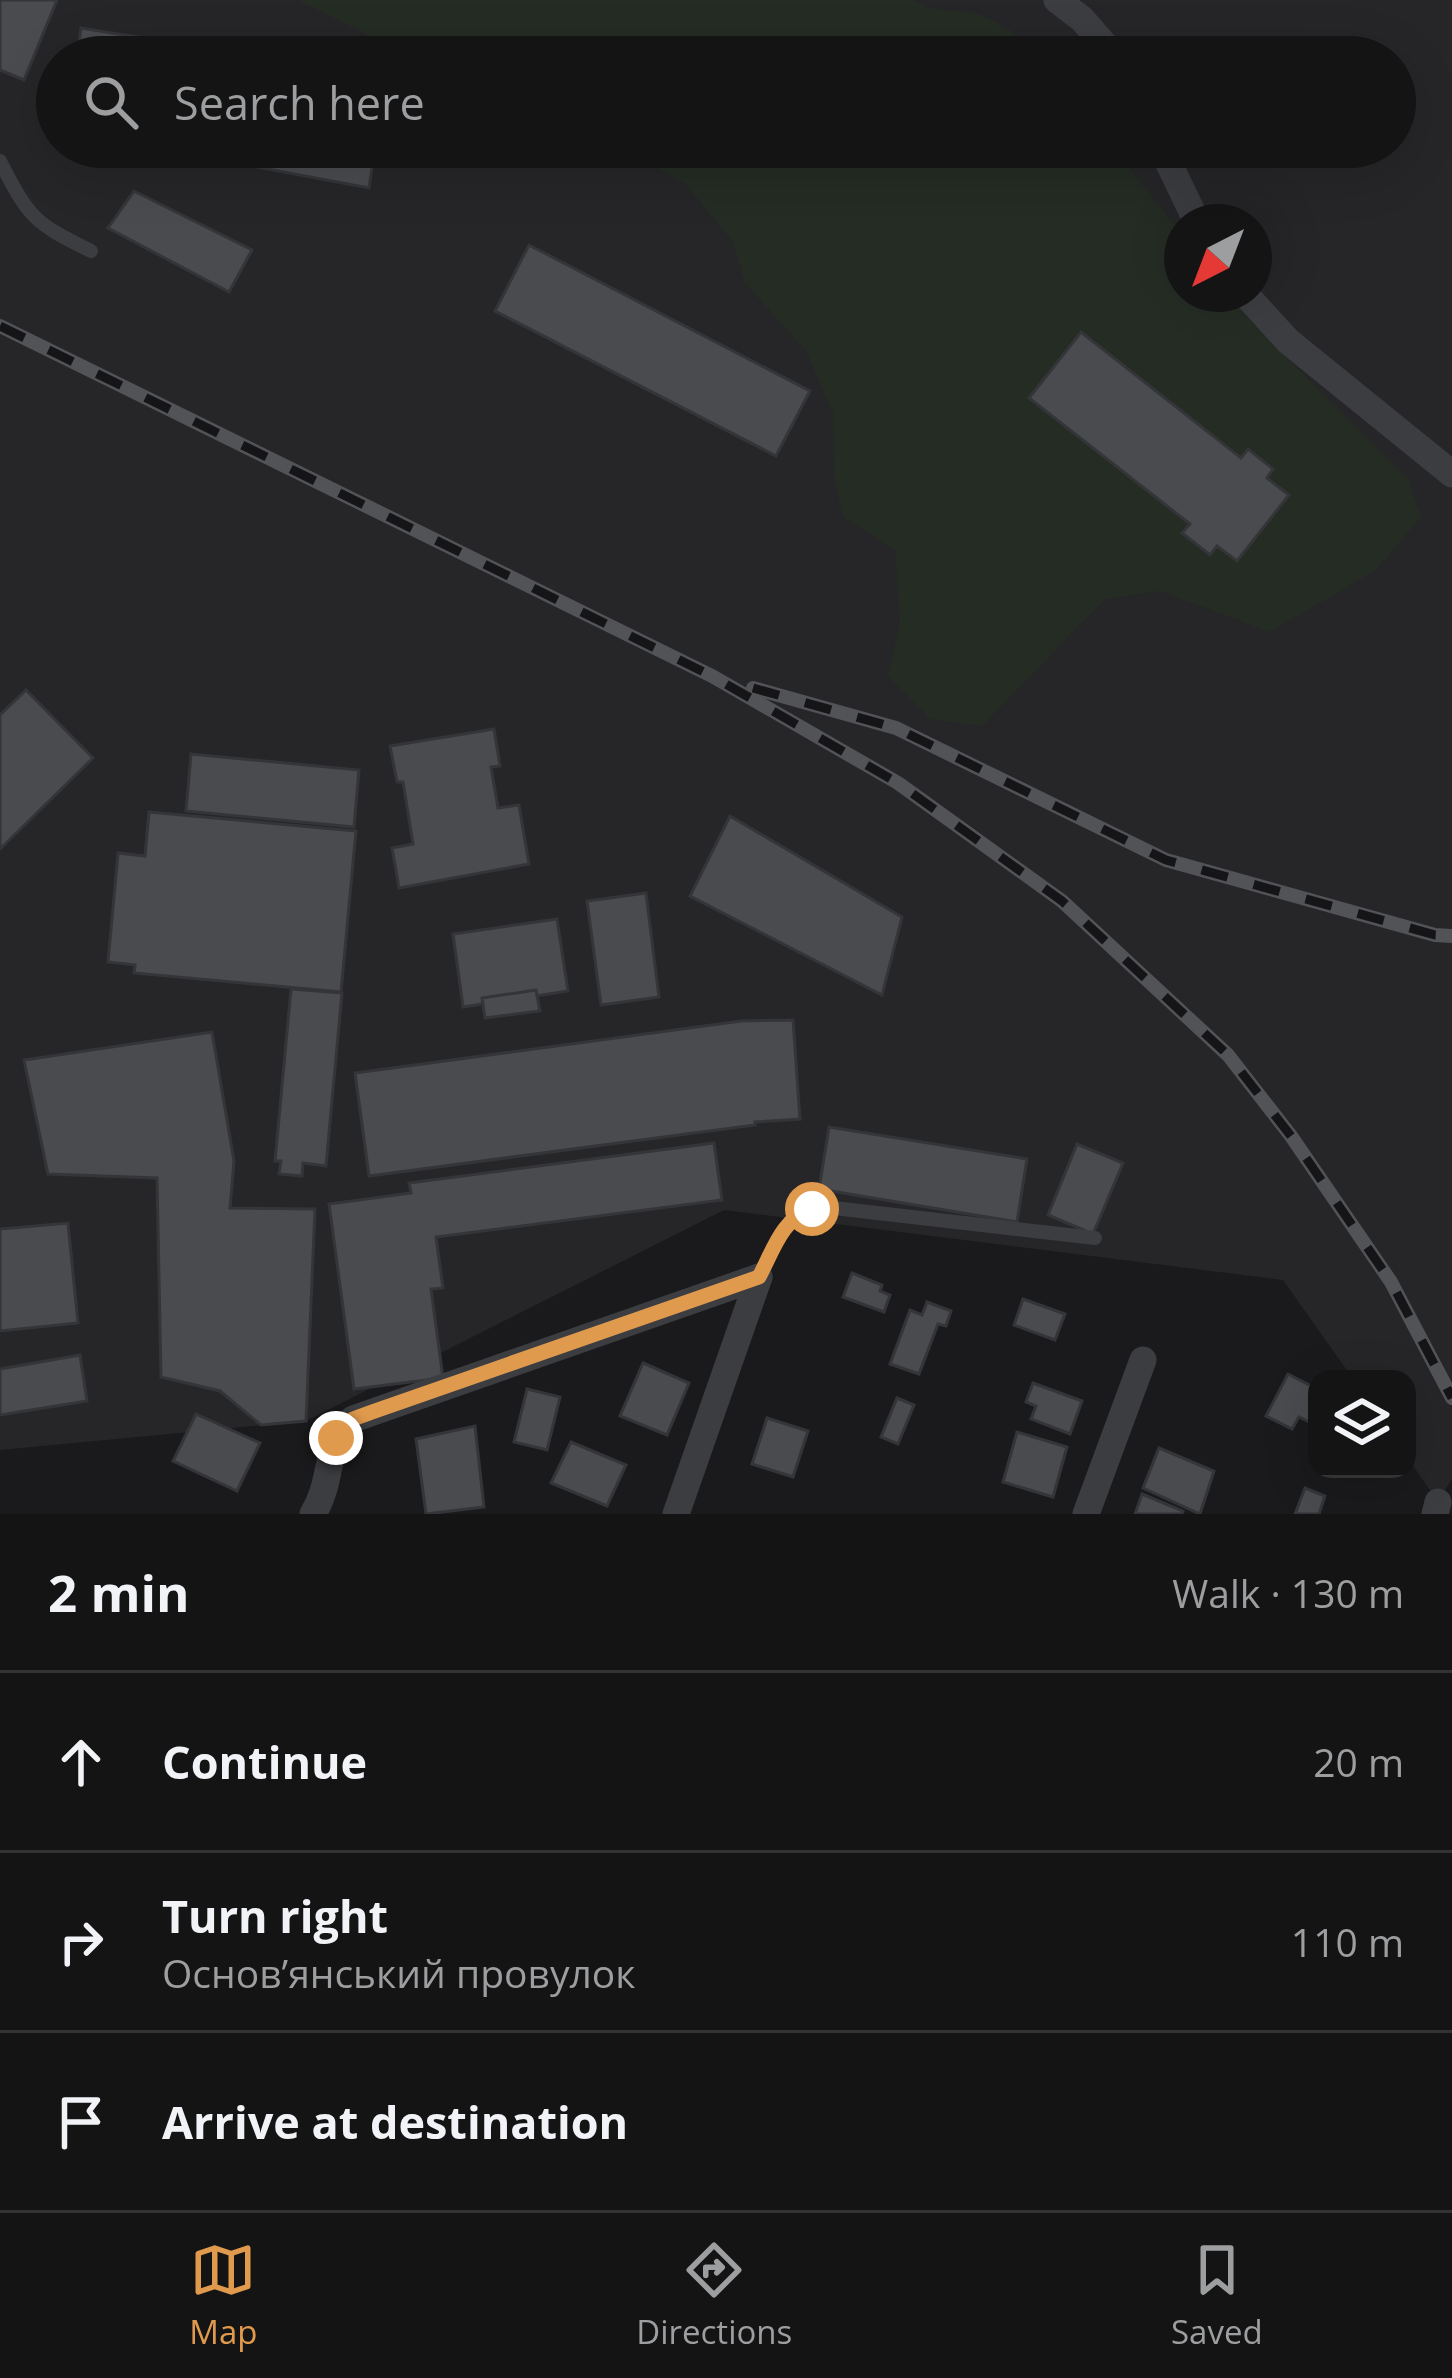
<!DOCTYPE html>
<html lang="en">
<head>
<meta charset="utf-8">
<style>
  :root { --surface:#141415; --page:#212122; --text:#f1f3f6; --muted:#9d9ea0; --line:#333334; --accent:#e09a4e }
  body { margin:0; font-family:"Open Sans",sans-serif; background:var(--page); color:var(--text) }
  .controls { position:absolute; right:36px; bottom:36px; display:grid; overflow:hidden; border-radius:24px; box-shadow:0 12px 48px #0002 }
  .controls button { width:108px; height:108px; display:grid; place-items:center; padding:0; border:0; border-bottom:3px solid var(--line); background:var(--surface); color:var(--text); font:60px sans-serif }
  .compass { position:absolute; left:1164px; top:204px; width:108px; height:108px; border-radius:50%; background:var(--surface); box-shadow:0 12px 48px #0002; rotate:222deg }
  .stop { position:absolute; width:36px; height:36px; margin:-27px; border:9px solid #e09a4e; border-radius:50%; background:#fff }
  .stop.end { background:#e09a4e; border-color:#fff; box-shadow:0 3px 12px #0008 }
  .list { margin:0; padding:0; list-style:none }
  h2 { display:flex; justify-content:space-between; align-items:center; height:156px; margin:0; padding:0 48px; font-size:51px }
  h2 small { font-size:39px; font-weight:400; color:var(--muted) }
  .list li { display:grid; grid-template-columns:78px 1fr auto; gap:36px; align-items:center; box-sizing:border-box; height:180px; padding:0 48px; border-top:3px solid var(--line) }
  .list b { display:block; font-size:45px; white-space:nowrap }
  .list p { margin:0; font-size:39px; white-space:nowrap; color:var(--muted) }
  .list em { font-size:39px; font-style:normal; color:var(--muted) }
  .icon { flex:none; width:66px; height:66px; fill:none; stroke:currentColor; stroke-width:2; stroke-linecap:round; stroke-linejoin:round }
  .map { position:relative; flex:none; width:1452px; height:1514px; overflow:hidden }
  .search { position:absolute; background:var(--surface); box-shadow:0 12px 48px #0002; left:36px; right:36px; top:36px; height:132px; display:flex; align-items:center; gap:30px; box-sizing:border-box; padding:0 42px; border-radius:66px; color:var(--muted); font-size:45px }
  .sheet { height:696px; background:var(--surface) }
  nav { display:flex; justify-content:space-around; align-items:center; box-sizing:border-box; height:168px; border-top:3px solid var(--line); background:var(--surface); font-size:33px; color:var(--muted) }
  nav a { display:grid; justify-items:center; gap:6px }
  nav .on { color:var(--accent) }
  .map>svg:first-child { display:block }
  .built { fill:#262629; fill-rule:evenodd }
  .green { fill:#242c24 }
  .building { fill:#494b4e; stroke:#343538; stroke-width:3 }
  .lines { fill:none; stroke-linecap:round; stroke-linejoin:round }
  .lane { stroke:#3b3d41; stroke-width:14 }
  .street { stroke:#3b3d41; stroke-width:27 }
  .rail-casing { stroke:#515357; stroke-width:14 }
  .rail { stroke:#151517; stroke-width:9; stroke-dasharray:27; stroke-linecap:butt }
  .route { stroke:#e09a4e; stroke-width:15 }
</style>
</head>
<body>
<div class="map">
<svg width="1452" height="1514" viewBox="0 0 1452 1514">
  <rect width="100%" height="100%" fill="#1a1a1c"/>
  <path class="built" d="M0 0H1452V1479L1438 1502 1407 1457V1379H1353L1283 1280 724 1210 306 1421 0 1450ZM57 57H1395V147H57ZM1182 222H1254V294H1182Z"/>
  <g class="green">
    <path d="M298 0H913C941 17 956 6 981 15 1002 23 1025 40 1039 57H411Z"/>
    <path d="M624 147H1112L1182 234V294H1228L1247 318 1409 480 1421 517 1376 570 1270 632 1160 591 1105 599 982 726 930 719 888 676 900 623 895 550 843 517 834 477 833 413 806 351 745 283 733 242 686 185Z"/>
  </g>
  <g class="building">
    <path d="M0 0H57L24 80 0 70Z"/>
    <path d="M81 28 263 57H77Z"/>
    <path d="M150 147H375L369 188Z"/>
    <path d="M134 191 252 250 229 292 108 228Z"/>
    <path d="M529 245 810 391 776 456 495 311Z"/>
    <path d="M1081 332 1241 458 1248 449 1273 469 1267 478 1289 495 1237 561 1217 546 1210 555 1182 533 1190 524 1029 398Z"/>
    <path d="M26 690 93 758 0 849V715Z"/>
    <path d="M494 729 500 766 491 767 498 808 519 805 529 864 399 888 392 848 413 844 403 782H397L390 746Z"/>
    <path d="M191 754 359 770 354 827 186 811Z"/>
    <path d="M149 812 356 831 341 992 134 973 135 965 108 962 118 853 145 856Z"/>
    <path d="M730 816 902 917 882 995 690 896Z"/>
    <path d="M646 893 659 997 601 1005 587 901Z"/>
    <path d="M557 919 568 991 463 1007 453 934Z"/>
    <path d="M291 989 342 993 326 1166 303 1163 302 1176 279 1174 281 1161H275Z"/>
    <path d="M536 990 540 1011 485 1018 482 998Z"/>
    <path d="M793 1020 800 1119 755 1122V1125L369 1176 355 1073 741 1021Z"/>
    <path d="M212 1032 234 1161 230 1208 315 1209 306 1421 261 1425 220 1391 161 1377 157 1178 48 1174 24 1060Z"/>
    <path d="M829 1127 1027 1159 1017 1222 819 1189Z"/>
    <path d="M714 1143 722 1200 436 1237 443 1288 431 1289 443 1378 354 1389 329 1204 411 1193 409 1183Z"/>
    <path d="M1077 1144 1123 1163 1093 1234 1048 1215Z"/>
    <path d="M68 1223 78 1323 0 1331V1229Z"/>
    <path d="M852 1273 882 1285 880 1291 890 1295 884 1312 843 1297Z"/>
    <path d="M1023 1299 1065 1314 1055 1340 1014 1325Z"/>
    <path d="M927 1302 951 1311 946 1326 938 1324 919 1374 890 1364 910 1310 922 1315Z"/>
    <path d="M80 1355 87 1401 0 1415V1369Z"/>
    <path d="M643 1363 689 1383 667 1435 620 1416Z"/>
    <path d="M1288 1374 1317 1389V1426L1299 1417 1292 1429 1266 1416Z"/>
    <path d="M1033 1383 1082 1401 1070 1434 1031 1419 1036 1406 1026 1402Z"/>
    <path d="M527 1389 560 1397 547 1450 514 1442Z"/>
    <path d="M897 1398 914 1405 898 1444 881 1437Z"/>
    <path d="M196 1414 260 1443 237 1491 173 1461Z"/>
    <path d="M767 1418 808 1431 793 1477 752 1464Z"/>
    <path d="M475 1426 484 1507 426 1514 416 1439Z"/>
    <path d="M1017 1432 1067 1447 1053 1497 1003 1482Z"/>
    <path d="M571 1442 626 1465 607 1506 551 1483Z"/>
    <path d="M1159 1448 1214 1471 1200 1514 1143 1488Z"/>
    <path d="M1305 1488 1325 1496 1319 1514H1295Z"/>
    <path d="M1142 1494 1183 1511 1182 1514H1135Z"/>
  </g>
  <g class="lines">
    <g class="lane">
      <path d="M0 161C29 218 34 223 91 251"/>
      <path d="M759 1277C777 1242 782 1213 825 1207L1095 1238"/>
    </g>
    <g class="street">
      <path d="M1057 0 1082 19 1115 57"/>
      <path d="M1161 147 1197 222"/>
      <path d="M1245 294 1288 341 1452 474"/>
      <path d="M313 1514C335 1477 321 1453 353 1419L759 1277"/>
      <path d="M676 1514 759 1277"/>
      <path d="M1086 1514 1143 1360"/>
      <path d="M1435 1514 1438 1502"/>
    </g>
    <defs>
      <g id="rail">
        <path d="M0 326 712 676 898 783 1062 901 1228 1055 1291 1136 1391 1282 1452 1398"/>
        <path d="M753 688 896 728 1166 860 1435 935 1452 936"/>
      </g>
    </defs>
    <use href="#rail" class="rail-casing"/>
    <use href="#rail" class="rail"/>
  </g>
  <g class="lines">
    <path class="route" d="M336 1438 353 1419 372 1412 759 1277C773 1251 782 1218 812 1209"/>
  </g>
</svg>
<div class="controls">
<button><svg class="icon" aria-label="layers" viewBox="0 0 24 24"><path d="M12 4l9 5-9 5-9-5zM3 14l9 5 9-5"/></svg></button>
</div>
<svg class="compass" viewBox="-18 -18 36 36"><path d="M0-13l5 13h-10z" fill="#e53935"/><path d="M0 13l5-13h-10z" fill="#9d9ea0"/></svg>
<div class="stop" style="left:812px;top:1209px"></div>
<div class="stop end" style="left:336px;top:1438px"></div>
<div class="search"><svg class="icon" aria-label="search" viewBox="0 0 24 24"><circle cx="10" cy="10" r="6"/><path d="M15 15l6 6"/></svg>Search here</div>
</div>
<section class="sheet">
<h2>2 min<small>Walk · 130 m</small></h2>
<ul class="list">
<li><svg class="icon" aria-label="ahead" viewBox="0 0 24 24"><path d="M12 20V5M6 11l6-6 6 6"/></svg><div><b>Continue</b></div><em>20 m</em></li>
<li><svg class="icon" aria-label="right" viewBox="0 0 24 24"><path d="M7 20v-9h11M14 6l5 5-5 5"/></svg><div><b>Turn right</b><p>Основ’янський провулок</p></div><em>110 m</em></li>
<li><svg class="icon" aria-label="arrive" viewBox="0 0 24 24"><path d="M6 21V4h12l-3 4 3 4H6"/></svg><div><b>Arrive at destination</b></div></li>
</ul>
</section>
<nav>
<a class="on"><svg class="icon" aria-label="map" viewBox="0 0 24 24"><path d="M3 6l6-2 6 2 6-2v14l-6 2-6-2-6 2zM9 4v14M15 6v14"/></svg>Map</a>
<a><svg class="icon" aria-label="directions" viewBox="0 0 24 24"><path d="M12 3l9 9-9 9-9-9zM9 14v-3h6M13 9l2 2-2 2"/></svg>Directions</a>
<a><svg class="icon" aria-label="saved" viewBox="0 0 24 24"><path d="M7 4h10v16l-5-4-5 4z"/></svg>Saved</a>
</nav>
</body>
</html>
